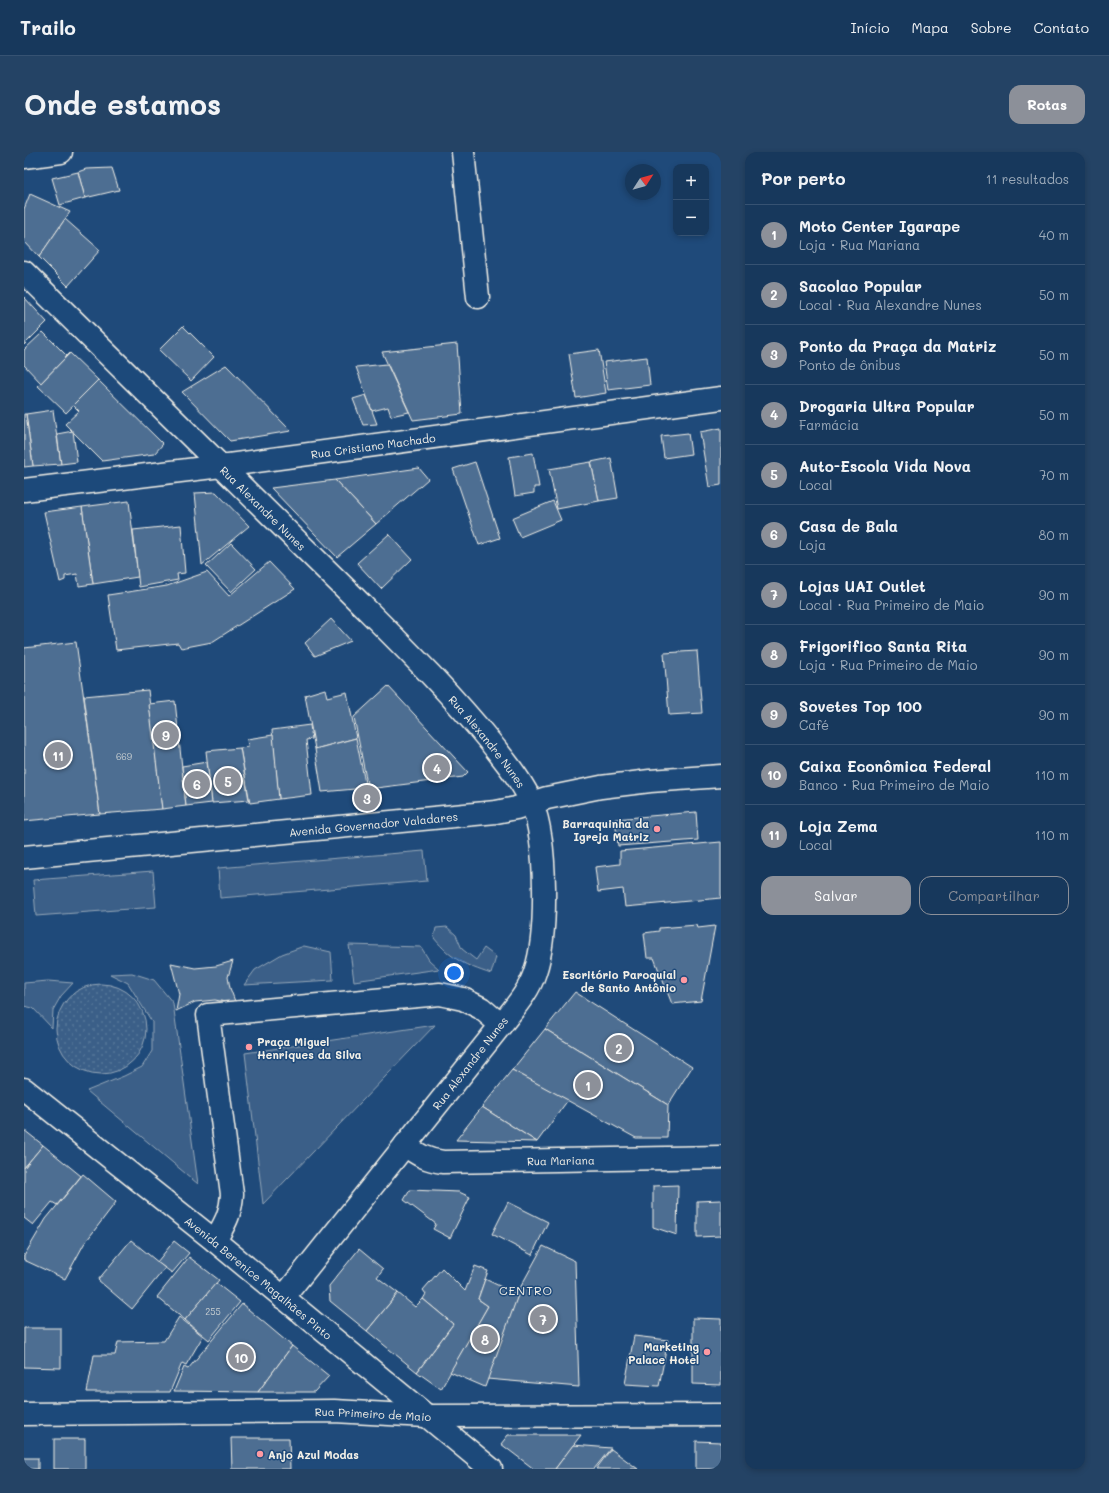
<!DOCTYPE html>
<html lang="pt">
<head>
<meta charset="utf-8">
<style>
  :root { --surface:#17385c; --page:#244365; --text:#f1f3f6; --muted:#9eacbb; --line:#365272; --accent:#8c9099 }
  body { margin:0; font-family:Mali,sans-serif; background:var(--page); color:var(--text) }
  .controls { position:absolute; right:12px; top:12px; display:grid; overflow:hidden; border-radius:8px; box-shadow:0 2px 6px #0003 }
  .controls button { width:36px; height:36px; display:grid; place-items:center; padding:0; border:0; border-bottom:1px solid var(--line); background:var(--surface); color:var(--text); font:20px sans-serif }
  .compass { position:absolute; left:601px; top:12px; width:36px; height:36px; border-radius:50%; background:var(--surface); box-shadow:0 2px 6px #0003; rotate:54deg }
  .you { position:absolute; left:430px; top:821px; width:14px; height:14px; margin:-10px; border:3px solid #fff; border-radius:50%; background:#1a73e8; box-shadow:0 0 0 6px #1a73e833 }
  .badge { display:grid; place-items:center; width:26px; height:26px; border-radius:50%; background:var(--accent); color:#fff; font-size:13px; font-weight:700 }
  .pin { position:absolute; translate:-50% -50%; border:2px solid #fff; box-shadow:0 1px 4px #0006 }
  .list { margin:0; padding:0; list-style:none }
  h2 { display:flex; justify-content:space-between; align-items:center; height:52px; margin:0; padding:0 16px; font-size:17px }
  h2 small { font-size:13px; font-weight:400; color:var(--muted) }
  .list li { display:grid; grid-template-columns:26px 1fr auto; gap:12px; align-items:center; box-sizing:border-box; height:60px; padding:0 16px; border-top:1px solid var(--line) }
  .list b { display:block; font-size:15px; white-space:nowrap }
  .list p { margin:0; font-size:13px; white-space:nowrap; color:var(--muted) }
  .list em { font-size:13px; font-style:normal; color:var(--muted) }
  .actions { display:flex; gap:8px; padding:12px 16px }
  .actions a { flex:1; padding:9px 0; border:1px solid var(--accent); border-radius:12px; text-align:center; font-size:14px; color:var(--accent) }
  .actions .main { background:var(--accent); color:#fff }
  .map { position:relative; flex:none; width:697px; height:1317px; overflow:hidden; border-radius:12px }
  header { display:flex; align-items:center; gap:24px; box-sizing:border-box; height:56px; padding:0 20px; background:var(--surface); border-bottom:1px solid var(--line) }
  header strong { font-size:19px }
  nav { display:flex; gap:22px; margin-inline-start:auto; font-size:14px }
  .intro { display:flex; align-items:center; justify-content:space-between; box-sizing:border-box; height:96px; padding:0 24px }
  h1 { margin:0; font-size:28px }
  .button { padding:10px 18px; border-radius:12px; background:var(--accent); color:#fff; font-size:14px; font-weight:700 }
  main { display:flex; gap:24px; padding:0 24px }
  aside { flex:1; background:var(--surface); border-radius:12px; box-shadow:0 2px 6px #0003 }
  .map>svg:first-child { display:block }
  .green { fill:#3a5f88; stroke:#97a8b8 }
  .park { fill:url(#park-dots); stroke:#97a8b8 }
  .building { fill:#4d6e92; stroke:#f4f1e8 }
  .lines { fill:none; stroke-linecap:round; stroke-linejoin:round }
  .minor-casing { stroke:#f4f1e8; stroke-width:25 }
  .major-casing { stroke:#f4f1e8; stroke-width:25 }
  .minor { stroke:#1f4a7a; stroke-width:22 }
  .major { stroke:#1f4a7a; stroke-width:22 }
  .poi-dot { fill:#ff9aa2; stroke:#1f4a7a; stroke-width:1.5 }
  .labels { text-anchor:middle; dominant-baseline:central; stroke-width:3; stroke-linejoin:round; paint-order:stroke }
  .number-label { font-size:9px; fill:#cad0d2 }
  .street-label { font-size:11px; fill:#f4f1e8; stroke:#1f4a7a }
  .poi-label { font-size:11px; font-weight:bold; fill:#f4f1e8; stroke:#1f4a7a; text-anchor:end }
  .neighbourhood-label { font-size:12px; letter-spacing:1px; fill:#f4f1e8; stroke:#1f4a7a }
</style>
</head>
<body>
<header>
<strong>Trailo</strong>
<nav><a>Início</a><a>Mapa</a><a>Sobre</a><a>Contato</a></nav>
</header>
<div class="intro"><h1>Onde estamos</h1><a class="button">Rotas</a></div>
<main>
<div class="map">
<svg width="697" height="1317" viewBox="0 0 697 1317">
  <defs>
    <pattern id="park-dots" width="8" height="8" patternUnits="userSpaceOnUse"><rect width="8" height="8" fill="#3a5f88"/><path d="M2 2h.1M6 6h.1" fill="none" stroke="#577699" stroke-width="1.8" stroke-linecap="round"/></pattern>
  </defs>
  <rect width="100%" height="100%" fill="#1f4a7a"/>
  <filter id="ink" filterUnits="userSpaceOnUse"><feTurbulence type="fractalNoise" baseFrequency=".025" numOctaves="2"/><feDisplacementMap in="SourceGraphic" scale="8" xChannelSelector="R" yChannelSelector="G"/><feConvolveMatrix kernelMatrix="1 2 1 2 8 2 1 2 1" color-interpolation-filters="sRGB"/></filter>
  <g filter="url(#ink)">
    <g class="green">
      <path d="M400 699 403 729 196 746 194 716Z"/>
      <path d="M129 719 132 755 12 764 9 728Z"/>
      <path d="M423 775 432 783 438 797 452 808 460 796 472 805 467 822C441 813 428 808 410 786L412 776Z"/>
      <path d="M325 793 397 795 405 808 415 817 330 829Z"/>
      <path d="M280 794 307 800 309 828 220 833 231 818 258 802Z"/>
      <path d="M108 821 130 828 149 851 174 1032 63 939 100 924 118 915 128 899V870L104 831 86 822Z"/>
      <path d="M24 829 49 831 37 844 29 858 28 876 9 856 0 854V831Z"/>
      <path d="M411 873 239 1052 221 901Z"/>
    </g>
    <circle class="park" cx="77" cy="877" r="45"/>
    <g class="building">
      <path d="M88 16 95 38 61 46 54 20 62 17Z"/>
      <path d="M54 20 61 46 36 53 28 26Z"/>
      <path d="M6 42 46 60 15 105 0 89V57Z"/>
      <path d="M41 67 76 98 44 134 15 105Z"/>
      <path d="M0 145 23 170 0 193Z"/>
      <path d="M159 174 190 205 167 229 135 198Z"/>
      <path d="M19 180 43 204 17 231 0 213V198Z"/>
      <path d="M433 192 438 262 389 268 358 200Z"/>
      <path d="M575 198 582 241 552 246 545 202Z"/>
      <path d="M46 201 74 228 42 261 14 234Z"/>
      <path d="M623 205 626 233 584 238 580 210Z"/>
      <path d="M363 212 385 260 367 264 364 255 348 259 332 215Z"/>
      <path d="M202 213 267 279 206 289 158 240Z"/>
      <path d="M74 228 139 292 130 302 78 309 41 272 55 259 49 253Z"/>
      <path d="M342 243 353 272 339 273 329 247Z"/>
      <path d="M29 258 37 312 9 314 2 262Z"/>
      <path d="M0 262H2L9 314 0 315Z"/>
      <path d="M697 276V333L685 335 676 280Z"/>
      <path d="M49 279 53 310 37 312 33 282Z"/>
      <path d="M664 281 667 302 640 306 637 284Z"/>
      <path d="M509 301 515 335H510V341L491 344 485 305Z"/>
      <path d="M587 306 594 346 575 349 567 310Z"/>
      <path d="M451 310 476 386 455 393 429 317Z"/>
      <path d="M567 310 575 349 533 357 525 317Z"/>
      <path d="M395 316 404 327 352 372 311 328Z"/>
      <path d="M311 328 352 372 313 405 247 336Z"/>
      <path d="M192 340 225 374 178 413 171 341Z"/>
      <path d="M105 349 114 425 69 432 58 355Z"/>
      <path d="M529 349 537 368 496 385 488 366Z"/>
      <path d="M58 355 69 432 55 434 53 422 41 424V428L36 430 20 360Z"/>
      <path d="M157 373 161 421 153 422 154 428 115 435 109 378Z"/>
      <path d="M365 382 388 407 357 437 333 411Z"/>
      <path d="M207 391 232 417 207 440 182 414Z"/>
      <path d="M245 410 271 437 188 490 157 496 154 491 92 498 84 443 143 434 183 420 205 444Z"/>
      <path d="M307 467 327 489 291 504 281 491Z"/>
      <path d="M52 490 76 662 0 669V496Z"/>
      <path d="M673 499 678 561 645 563 640 501Z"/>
      <path d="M364 534 444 620 439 625 344 637 330 565Z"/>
      <path d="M301 537 303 545 323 540 332 586 291 597 281 543Z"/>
      <path d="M124 538 138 657 76 662 60 544Z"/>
      <path d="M151 549 162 654 138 657 125 552Z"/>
      <path d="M286 573 288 587 282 588 288 643 255 647 248 578Z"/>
      <path d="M249 583 255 647 226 651 216 596 224 595 223 587Z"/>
      <path d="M332 586 342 636 298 640 291 597Z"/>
      <path d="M216 596 225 648 188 651 182 599Z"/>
      <path d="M183 610 188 651 162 654 158 614Z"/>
      <path d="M672 660 674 688 594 694 591 667Z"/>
      <path d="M697 690V746L601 755 599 737 574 740 571 715 596 712V699Z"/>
      <path d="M673 773 674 776 691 774 677 849 648 852 630 806H623L620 781 635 779V776Z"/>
      <path d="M209 809 204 825 206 836 212 852 191 848 171 850 152 859 155 842 147 811 171 816 192 814Z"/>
      <path d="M551 840 668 915 644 953 521 877Z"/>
      <path d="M521 877 644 953 643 986H612L488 918Z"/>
      <path d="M488 918 544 948 513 990 458 955Z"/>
      <path d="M458 955 513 990 432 988Z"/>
      <path d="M0 978 19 993 0 1016Z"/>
      <path d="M19 993 57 1024 33 1053 28 1050 9 1073 0 1066V1016Z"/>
      <path d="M59 1022 92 1050 60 1092 41 1127 0 1108V1104L22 1067Z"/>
      <path d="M654 1033 653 1083 629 1075V1034Z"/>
      <path d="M386 1038 435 1040 446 1045 426 1086 409 1077 412 1072 380 1048Z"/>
      <path d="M697 1048V1084L673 1085V1049Z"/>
      <path d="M484 1050 524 1070 508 1103 468 1082Z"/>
      <path d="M107 1088 141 1116 108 1157 74 1128Z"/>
      <path d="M150 1089 165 1101 148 1121 133 1110Z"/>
      <path d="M519 1094 551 1109 555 1235 463 1227 496 1136Z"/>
      <path d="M335 1097 359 1117 353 1125 374 1141 343 1179 306 1149 305 1134Z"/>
      <path d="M165 1105 195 1128 161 1168 133 1145Z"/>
      <path d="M451 1114 464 1119 454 1147 464 1154 417 1237 393 1220 429 1172 399 1147 402 1142 399 1138 418 1116 441 1139Z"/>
      <path d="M461 1127 494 1143 461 1235 426 1220 464 1154 454 1147Z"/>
      <path d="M192 1131 216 1150 185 1188 161 1168Z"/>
      <path d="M374 1141 391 1155 399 1147 429 1172 393 1220 343 1179Z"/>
      <path d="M218 1152 268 1194 234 1240 150 1239 160 1215 164 1217Z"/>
      <path d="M155 1165 179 1184 162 1213 158 1211 146 1240H63L70 1203H91L94 1190 140 1189Z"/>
      <path d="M669 1166 697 1167V1233L669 1232Z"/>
      <path d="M0 1176H37V1216L0 1215Z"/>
      <path d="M610 1184 644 1188 635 1234 601 1232Z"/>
      <path d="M268 1194 305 1224 290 1240H234Z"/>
      <path d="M484 1283H557L531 1317H510L477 1292Z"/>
      <path d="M207 1286H265L266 1317H208Z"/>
      <rect x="30" y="1287" width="31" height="30"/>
      <path d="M672 1289 697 1290V1317H672Z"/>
      <path d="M549 1293 587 1296 570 1317H531Z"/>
      <path d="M587 1297 614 1317H572Z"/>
      <rect x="0" y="1306" width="14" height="11"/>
    </g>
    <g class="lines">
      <defs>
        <g id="minor">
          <path d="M439 0 454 145"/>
          <path d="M0 5 37 0"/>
          <path id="s1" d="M0 120C110 228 220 337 330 445 377 492 425 539 467 591 481 609 499 630 508 652 523 688 524 783 511 820 505 840 489 857 477 873L259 1146"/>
          <path id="s2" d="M0 338 197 314 697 246"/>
          <path id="s3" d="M0 705 472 660 492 656 523 646 577 635 626 629 697 624"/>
          <path id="s4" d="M381 993C394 1003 403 1008 419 1010L697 1005"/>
          <path d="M191 1089C201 1071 207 1062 208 1042L184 863 416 842 439 847 457 856 477 873"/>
          <path id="s5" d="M0 1262 310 1259 402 1264 697 1263"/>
        </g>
        <g id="major">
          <path id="s6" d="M0 937 191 1089 467 1317"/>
        </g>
      </defs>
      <use href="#minor" class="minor-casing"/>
      <use href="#major" class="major-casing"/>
      <use href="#minor" class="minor"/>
      <use href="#major" class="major"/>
    </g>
  </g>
  <g class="poi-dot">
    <circle cx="633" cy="677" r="4"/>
    <circle cx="660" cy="828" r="4"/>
    <circle cx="225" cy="895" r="4"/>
    <circle cx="683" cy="1200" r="4"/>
    <circle cx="236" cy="1302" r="4"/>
  </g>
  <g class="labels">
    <g class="number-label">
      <text x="100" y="604">669</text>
      <text x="189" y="1159">255</text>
    </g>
    <g class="street-label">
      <text stroke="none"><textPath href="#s2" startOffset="352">Rua Cristiano Machado</textPath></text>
      <text stroke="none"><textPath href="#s1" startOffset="336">Rua Alexandre Nunes</textPath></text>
      <text stroke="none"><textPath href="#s1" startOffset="660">Rua Alexandre Nunes</textPath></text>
      <text stroke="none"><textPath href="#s3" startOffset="351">Avenida Governador Valadares</textPath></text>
      <text transform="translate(446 911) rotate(-52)">Rua Alexandre Nunes</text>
      <text stroke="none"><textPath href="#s4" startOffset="160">Rua Mariana</textPath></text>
      <text stroke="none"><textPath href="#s6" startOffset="301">Avenida Berenice Magalhães Pinto</textPath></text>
      <text stroke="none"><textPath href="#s5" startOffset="349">Rua Primeiro de Maio</textPath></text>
    </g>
    <g class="poi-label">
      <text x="625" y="671">Barraquinha da<tspan x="625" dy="13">Igreja Matriz</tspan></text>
      <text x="652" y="822">Escritório Paroquial<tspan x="652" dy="13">de Santo Antônio</tspan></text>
      <text x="233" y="889" text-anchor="start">Praça Miguel<tspan x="233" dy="13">Henriques da Silva</tspan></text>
      <text x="675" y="1194">Marketing<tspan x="675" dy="13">Palace Hotel</tspan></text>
      <text x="244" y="1302" text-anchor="start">Anjo Azul Modas</text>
    </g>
    <g class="neighbourhood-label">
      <text x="502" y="1138">CENTRO</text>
    </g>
  </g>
</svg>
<div class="controls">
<button>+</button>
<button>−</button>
</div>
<svg class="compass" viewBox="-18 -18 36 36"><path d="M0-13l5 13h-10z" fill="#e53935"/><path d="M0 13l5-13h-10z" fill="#9eacbb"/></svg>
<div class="you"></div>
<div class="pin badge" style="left:564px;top:933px">1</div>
<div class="pin badge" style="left:595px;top:896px">2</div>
<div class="pin badge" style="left:343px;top:646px">3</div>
<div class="pin badge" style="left:413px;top:616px">4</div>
<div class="pin badge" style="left:204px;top:629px">5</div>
<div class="pin badge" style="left:173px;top:632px">6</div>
<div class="pin badge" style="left:519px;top:1167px">7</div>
<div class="pin badge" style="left:461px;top:1187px">8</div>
<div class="pin badge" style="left:142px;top:583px">9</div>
<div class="pin badge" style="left:217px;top:1205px">10</div>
<div class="pin badge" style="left:34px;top:603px">11</div>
</div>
<aside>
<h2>Por perto<small>11 resultados</small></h2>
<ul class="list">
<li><span class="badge">1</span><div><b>Moto Center Igarape</b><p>Loja · Rua Mariana</p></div><em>40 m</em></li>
<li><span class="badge">2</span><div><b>Sacolao Popular</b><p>Local · Rua Alexandre Nunes</p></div><em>50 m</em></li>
<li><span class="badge">3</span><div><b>Ponto da Praça da Matriz</b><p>Ponto de ônibus</p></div><em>50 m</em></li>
<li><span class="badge">4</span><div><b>Drogaria Ultra Popular</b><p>Farmácia</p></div><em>50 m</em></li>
<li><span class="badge">5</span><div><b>Auto-Escola Vida Nova</b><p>Local</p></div><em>70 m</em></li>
<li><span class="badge">6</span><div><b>Casa de Bala</b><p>Loja</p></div><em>80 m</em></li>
<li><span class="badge">7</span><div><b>Lojas UAI Outlet</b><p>Local · Rua Primeiro de Maio</p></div><em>90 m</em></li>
<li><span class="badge">8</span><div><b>Frigorifico Santa Rita</b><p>Loja · Rua Primeiro de Maio</p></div><em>90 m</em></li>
<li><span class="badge">9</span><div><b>Sovetes Top 100</b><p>Café</p></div><em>90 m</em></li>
<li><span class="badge">10</span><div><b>Caixa Econômica Federal</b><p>Banco · Rua Primeiro de Maio</p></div><em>110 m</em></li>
<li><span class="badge">11</span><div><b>Loja Zema</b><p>Local</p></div><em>110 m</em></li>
</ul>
<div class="actions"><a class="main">Salvar</a><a>Compartilhar</a></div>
</aside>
</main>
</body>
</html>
